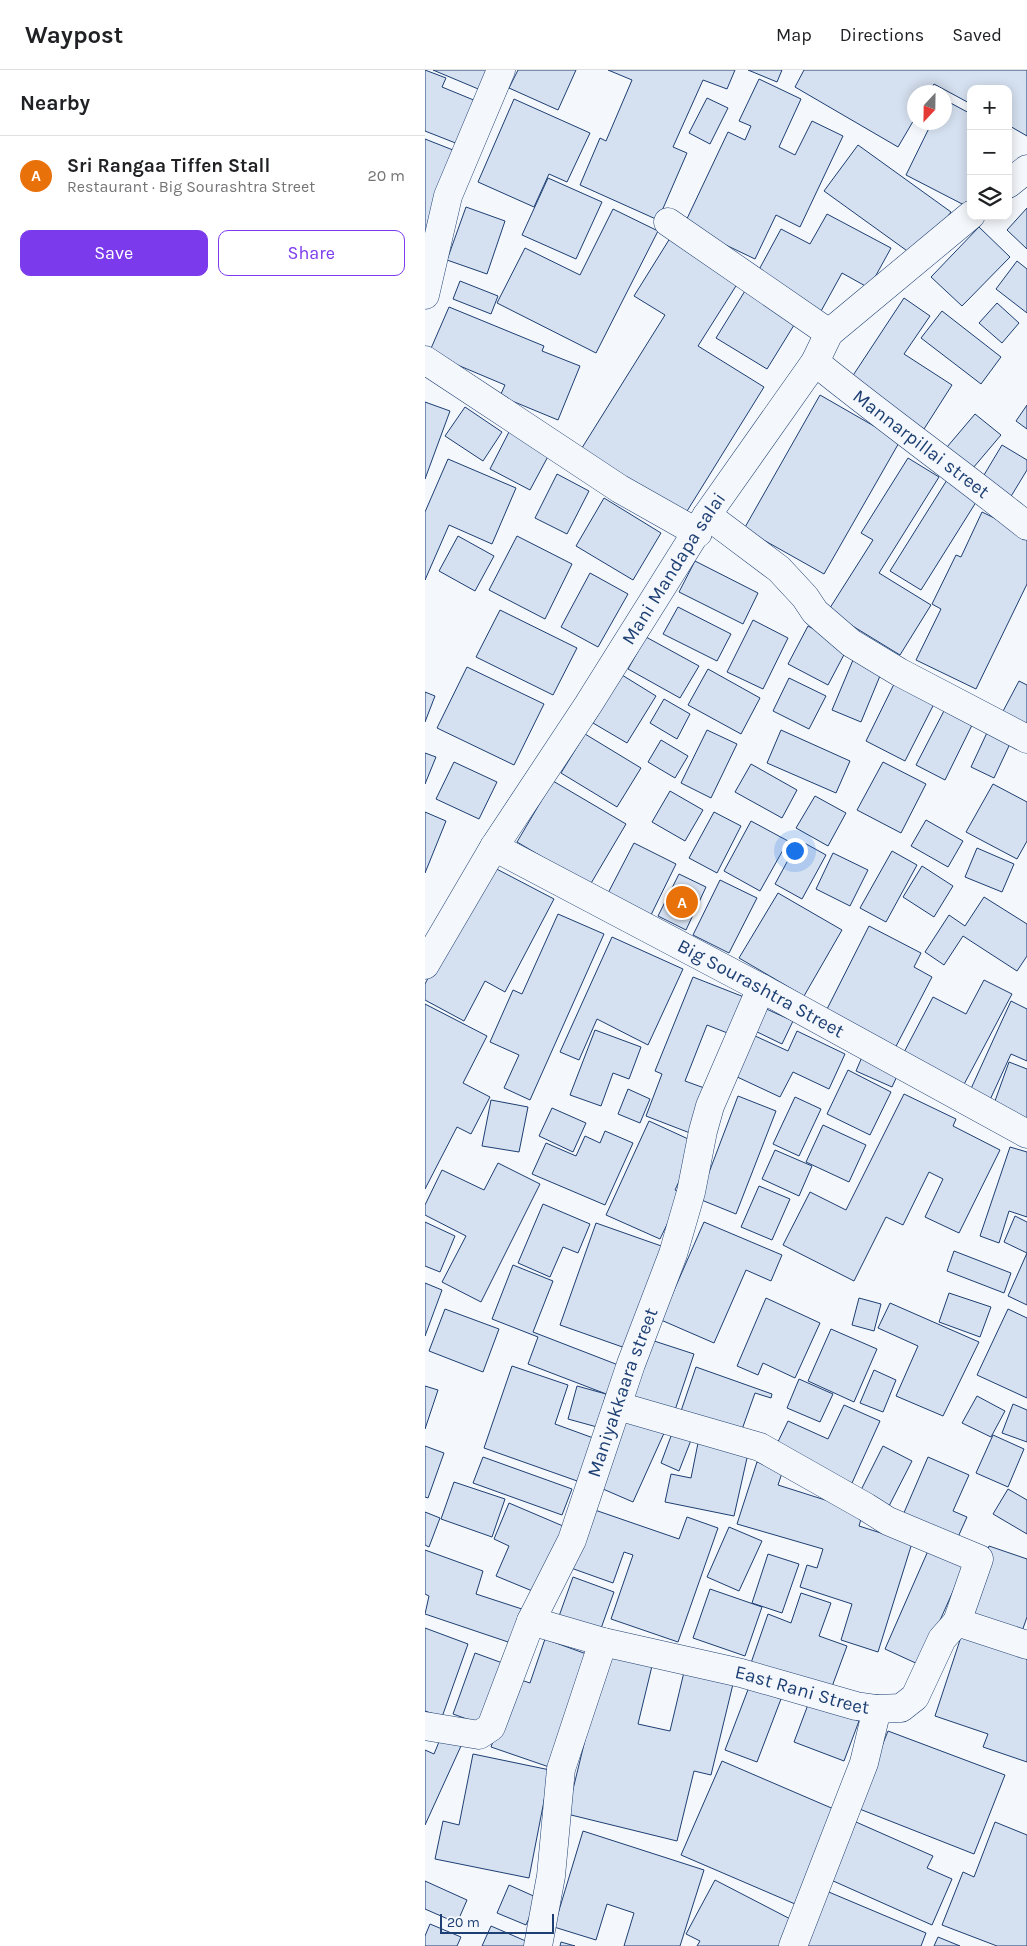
<!DOCTYPE html>
<html lang="en">
<head>
<meta charset="utf-8">
<style>
  :root { --surface:#fff; --page:#f6f6f6; --text:#202124; --muted:#757577; --line:#e0e0e0; --accent:#7c3aed }
  body { margin:0; font-family:Karla,sans-serif; background:var(--page); color:var(--text) }
  .controls { position:absolute; right:15px; top:15px; display:grid; overflow:hidden; border-radius:10px; box-shadow:0 2px 12px #0003 }
  .controls button { width:45px; height:45px; display:grid; place-items:center; padding:0; border:0; border-bottom:1px solid var(--line); background:var(--surface); color:var(--text); font:25px sans-serif }
  .compass { position:absolute; left:482px; top:15px; width:45px; height:45px; border-radius:50%; background:var(--surface); box-shadow:0 2px 12px #0003; rotate:202deg }
  .scale { position:absolute; left:15px; bottom:12px; width:114px; box-sizing:border-box; padding-left:5px; border:2px solid #1d3f73; border-top:0; font-size:14px; line-height:18px; white-space:nowrap; color:#1d3f73; -webkit-text-stroke:4px #f4f7fb; paint-order:stroke }
  .you { position:absolute; left:369px; top:780px; width:18px; height:18px; margin:-12px; border:4px solid #fff; border-radius:50%; background:#1a73e8; box-shadow:0 0 0 8px #1a73e833 }
  .badge { display:grid; place-items:center; width:32px; height:32px; border-radius:50%; background:var(--accent); color:#fff; font-size:16px; font-weight:700 }
  .pin { position:absolute; translate:-50% -50%; border:2px solid #fff; box-shadow:0 1px 5px #0006 }
  .list { margin:0; padding:0; list-style:none }
  h2 { display:flex; justify-content:space-between; align-items:center; height:65px; margin:0; padding:0 20px; font-size:21px }
  h2 small { font-size:16px; font-weight:400; color:var(--muted) }
  .list li { display:grid; grid-template-columns:32px 1fr auto; gap:15px; align-items:center; box-sizing:border-box; height:80px; padding:0 20px; border-top:1px solid var(--line) }
  .list b { display:block; font-size:19px; white-space:nowrap }
  .list p { margin:0; font-size:16px; white-space:nowrap; color:var(--muted) }
  .list em { font-size:16px; font-style:normal; color:var(--muted) }
  .actions { display:flex; gap:10px; padding:15px 20px }
  .actions a { flex:1; padding:11px 0; border:1px solid var(--accent); border-radius:10px; text-align:center; font-size:18px; color:var(--accent) }
  .actions .main { background:var(--accent); color:#fff }
  .icon { flex:none; width:28px; height:28px; fill:none; stroke:currentColor; stroke-width:2; stroke-linecap:round; stroke-linejoin:round }
  .map { position:relative; flex:none; width:602px; height:1876px; overflow:hidden }
  header { display:flex; align-items:center; gap:30px; box-sizing:border-box; height:70px; padding:0 25px; background:var(--surface); border-bottom:1px solid var(--line) }
  header strong { font-size:24px }
  nav { display:flex; gap:28px; margin-inline-start:auto; font-size:18px }
  main { display:flex }
  aside { flex:1; background:var(--surface) }
  .map>svg:first-child { display:block }
  .building { fill:#d5e0f0; stroke:#1d3f73 }
  .lines { fill:none; stroke-linecap:round; stroke-linejoin:round }
  .minor-casing { stroke:#1d3f73; stroke-width:29 }
  .minor { stroke:#f4f7fb; stroke-width:28 }
  .labels { text-anchor:middle; dominant-baseline:central; stroke-width:4; stroke-linejoin:round; paint-order:stroke }
  .street-label { font-size:19px; fill:#1d3f73; stroke:#f4f7fb }
</style>
</head>
<body>
<header>
<strong>Waypost</strong>
<nav><a>Map</a><a>Directions</a><a>Saved</a></nav>
</header>
<main>
<aside>
<h2>Nearby<small></small></h2>
<ul class="list">
<li><span class="badge" style="background:#e8710a">A</span><div><b>Sri Rangaa Tiffen Stall</b><p>Restaurant · Big Sourashtra Street</p></div><em>20 m</em></li>
</ul>
<div class="actions"><a class="main">Save</a><a>Share</a></div>
</aside>
<div class="map">
<svg width="602" height="1876" viewBox="0 0 602 1876">
  <rect width="100%" height="100%" fill="#f4f7fb"/>
  <g class="building">
    <path d="M0 0 21 8 17 17 51 31 33 74 0 61Z"/>
    <path d="M8 0H67L58 21Z"/>
    <path d="M93 0H151L133 40 84 18Z"/>
    <path d="M183 0H310L302 19 278 10 248 77 262 83 233 150 155 115 175 68 181 71 207 10Z"/>
    <path d="M323 0H357L352 12Z"/>
    <path d="M379 0H602V66L583 55V19H546V34L509 14 504 22H490V48L473 77 370 17Z"/>
    <path d="M334 9 376 29 354 77 370 85 387 51 418 66 375 157 351 145 330 189 259 155 303 62 320 70 326 56 314 51Z"/>
    <path d="M282 28 303 38 285 74 264 63Z"/>
    <path d="M89 29 165 63 142 112 124 104 109 137 53 112Z"/>
    <path d="M520 30 546 44V132L543 137 481 105 507 52H520Z"/>
    <path d="M0 69 33 82 0 171Z"/>
    <path d="M433 75 526 142 492 188 399 121Z"/>
    <path d="M123 108 177 132 151 189 97 165Z"/>
    <path d="M41 137 80 151 62 204 22 190Z"/>
    <path d="M602 138V179L582 160Z"/>
    <path d="M188 139 233 161 171 283 72 233 100 178 155 205Z"/>
    <path d="M402 144 466 178 444 218 417 203 395 243 330 207 356 159 385 174Z"/>
    <path d="M554 157 585 187 537 236 506 207Z"/>
    <path d="M247 165 316 208 273 276 339 317 259 446 155 381 240 245 209 226Z"/>
    <path d="M592 191 602 199V243L571 219Z"/>
    <path d="M35 211 73 226 66 244 28 229Z"/>
    <path d="M323 216 374 247 342 299 291 268Z"/>
    <path d="M479 228 505 246 479 284 527 315 499 359 425 310Z"/>
    <path d="M572 233 594 253 577 273 554 253Z"/>
    <path d="M24 237 119 276 117 281 155 296 133 350 75 326 80 315 4 283Z"/>
    <path d="M517 241 576 287 556 314 496 268Z"/>
    <path d="M395 325 475 371 399 504 319 459Z"/>
    <path d="M0 332 25 341 0 409Z"/>
    <path d="M602 335V359L591 351Z"/>
    <path d="M40 337 77 362 58 391 20 366Z"/>
    <path d="M550 344 576 365 548 398 522 377Z"/>
    <path d="M86 358 127 379 105 420 65 399Z"/>
    <path d="M577 375 602 390V400L585 428 556 410Z"/>
    <path d="M483 388 514 407 454 503 506 535 475 585 403 541 448 470 436 463Z"/>
    <path d="M23 389 91 418 67 474 24 455 0 510V442Z"/>
    <path d="M132 404 164 421 142 464 110 448Z"/>
    <path d="M522 410 553 429 496 520 465 501Z"/>
    <path d="M179 428 236 463 208 510 151 476Z"/>
    <path d="M557 442 602 464V514L551 619 491 590 516 539 507 534 531 485 536 487Z"/>
    <path d="M33 466 69 486 50 521 14 501Z"/>
    <path d="M92 466 147 494 120 549 64 520Z"/>
    <path d="M270 491 333 523 318 554 254 522Z"/>
    <path d="M165 503 203 524 173 577 136 557Z"/>
    <path d="M253 537 306 564 292 591 238 564Z"/>
    <path d="M75 540 152 578 128 625 51 587Z"/>
    <path d="M328 550 363 568 338 619 302 602Z"/>
    <path d="M383 556 423 577 403 615 363 594Z"/>
    <path d="M221 567 274 596 255 628 203 599Z"/>
    <path d="M428 590 457 601 436 652 407 640Z"/>
    <path d="M42 597 119 634 89 695 12 658Z"/>
    <path d="M283 599 335 628 316 664 263 635Z"/>
    <path d="M197 605 231 626 202 673 168 653Z"/>
    <path d="M364 608 401 626 384 659 348 641Z"/>
    <path d="M471 610 511 630 480 691 441 671Z"/>
    <path d="M594 611 602 615V659L576 645Z"/>
    <path d="M0 622 10 626 0 652Z"/>
    <path d="M239 629 265 644 252 669 225 653Z"/>
    <path d="M522 635 550 649 520 710 491 695Z"/>
    <path d="M567 652 590 663 569 708 546 697Z"/>
    <path d="M282 660 312 674 286 728 256 713Z"/>
    <path d="M356 660 425 691 411 723 342 693Z"/>
    <path d="M160 664 216 698 192 737 136 703Z"/>
    <path d="M236 670 263 686 250 708 223 692Z"/>
    <path d="M0 683 11 687 0 714Z"/>
    <path d="M29 692 72 712 54 749 11 729Z"/>
    <path d="M458 692 501 714 476 763 432 740Z"/>
    <path d="M326 694 372 720 357 748 310 722Z"/>
    <path d="M128 711 201 754 165 815 92 772Z"/>
    <path d="M568 714 602 732V771L592 789 541 762Z"/>
    <path d="M245 721 278 740 260 771 227 752Z"/>
    <path d="M390 726 421 743 403 776 371 758Z"/>
    <path d="M0 742 21 751 0 803Z"/>
    <path d="M289 742 316 756 292 803 264 788Z"/>
    <path d="M501 750 538 771 523 797 486 776Z"/>
    <path d="M326 751 363 771 335 821 299 801Z"/>
    <path d="M374 770 401 785 377 829 350 814Z"/>
    <path d="M209 773 251 794 224 849 181 827Z"/>
    <path d="M552 778 589 794 577 822 540 807Z"/>
    <path d="M467 781 492 795 461 852 435 838Z"/>
    <path d="M408 783 443 800 425 836 391 819Z"/>
    <path d="M62 794 129 829 80 922 60 911 39 951 0 930V914Z"/>
    <path d="M497 796 528 816 509 847 478 827Z"/>
    <path d="M254 804 281 817 261 860 233 846Z"/>
    <path d="M295 810 332 828 304 883 268 865Z"/>
    <path d="M353 823 417 860 379 926 314 888Z"/>
    <path d="M559 827 602 854V886L592 901 538 866 519 895 500 882 524 845 540 856Z"/>
    <path d="M133 844 179 864 105 1030 79 1018 94 985 65 972 88 920 97 924Z"/>
    <path d="M444 856 496 883 489 897 507 907 467 984 400 943Z"/>
    <path d="M187 867 258 899 223 975 172 949 154 990 135 982Z"/>
    <path d="M268 907 319 927 305 964 282 955 260 1011 282 1019 265 1063 221 1046 237 1004 230 1001Z"/>
    <path d="M559 910 587 924 536 1020 476 988 508 927 541 944Z"/>
    <path d="M586 931 602 939V991L586 984 564 1032 544 1023Z"/>
    <path d="M0 934 62 966 38 1013 65 1027 46 1064 32 1057 0 1119Z"/>
    <path d="M337 937 368 951 357 974 326 959Z"/>
    <path d="M170 960 216 977 204 1009 188 1003 176 1036 145 1025Z"/>
    <path d="M372 961 420 984 404 1019 368 1002 355 1027 308 1005 328 965 363 981Z"/>
    <path d="M437 987 473 1004 467 1017 431 1001Z"/>
    <path d="M584 992 602 999V1055L566 1042Z"/>
    <path d="M423 1000 466 1022 445 1065 402 1044Z"/>
    <path d="M203 1019 225 1029 215 1053 193 1044Z"/>
    <path d="M479 1024 531 1049 528 1056 575 1080 534 1163 500 1147 518 1109 504 1102 478 1155 461 1147 429 1211 358 1175 385 1122 421 1140Z"/>
    <path d="M313 1026 351 1041 311 1144 274 1129Z"/>
    <path d="M370 1027 396 1039 374 1086 348 1074Z"/>
    <path d="M66 1030 103 1037 94 1082 57 1076Z"/>
    <path d="M127 1038 161 1053 148 1082 114 1066Z"/>
    <path d="M224 1051 272 1073 250 1120 257 1123 235 1169 181 1145Z"/>
    <path d="M398 1055 441 1075 424 1112 381 1092Z"/>
    <path d="M180 1061 208 1073 180 1135 107 1104 121 1073 151 1086 160 1066 175 1073Z"/>
    <path d="M585 1077 602 1082V1147L584 1141 574 1173 555 1166Z"/>
    <path d="M350 1080 387 1096 374 1126 337 1109Z"/>
    <path d="M73 1093 115 1114 56 1232 17 1212 41 1166 0 1145V1135L17 1100 59 1120Z"/>
    <path d="M334 1116 365 1129 347 1170 316 1157Z"/>
    <path d="M118 1134 165 1154 153 1183 138 1177 125 1207 93 1193Z"/>
    <path d="M590 1146 602 1152V1235L583 1226 602 1183 579 1172Z"/>
    <path d="M0 1152 30 1166 15 1202 0 1196Z"/>
    <path d="M279 1152 357 1185 346 1211 321 1200 289 1273 236 1250Z"/>
    <path d="M171 1153 242 1178 206 1280 135 1255Z"/>
    <path d="M529 1181 586 1203 579 1223 522 1201Z"/>
    <path d="M88 1195 128 1211 108 1262 201 1298 189 1327 103 1294 113 1267 67 1249Z"/>
    <path d="M0 1213 17 1220 0 1266Z"/>
    <path d="M524 1223 566 1237 555 1267 514 1252Z"/>
    <path d="M341 1228 395 1253 370 1308 338 1293 333 1305 312 1296Z"/>
    <path d="M434 1228 456 1234 449 1261 427 1255Z"/>
    <path d="M465 1233 554 1272 518 1346 471 1326 493 1276 453 1258Z"/>
    <path d="M20 1239 74 1259 58 1302 4 1281Z"/>
    <path d="M583 1239 602 1248V1328L552 1305Z"/>
    <path d="M406 1259 452 1279 429 1332 383 1311Z"/>
    <path d="M223 1269 269 1284 249 1343 204 1328Z"/>
    <path d="M87 1296 143 1315 130 1354 171 1369 155 1412 59 1378Z"/>
    <path d="M271 1297 347 1324 346 1328 330 1323 315 1365 255 1344Z"/>
    <path d="M449 1300 471 1310 458 1342 435 1333Z"/>
    <path d="M374 1309 408 1324 395 1352 362 1338Z"/>
    <path d="M0 1316 13 1320 0 1359Z"/>
    <path d="M152 1316 181 1324 172 1357 143 1349Z"/>
    <path d="M552 1326 580 1341 566 1367 537 1353Z"/>
    <path d="M588 1334 602 1340V1372L577 1363Z"/>
    <path d="M419 1335 455 1351 427 1413 350 1378 363 1351 403 1369Z"/>
    <path d="M203 1345 240 1361 208 1432 171 1416Z"/>
    <path d="M249 1358 268 1365 254 1401 236 1393Z"/>
    <path d="M568 1365 599 1379 583 1417 551 1403Z"/>
    <path d="M274 1368 324 1379 309 1446 240 1432 246 1404 266 1408Z"/>
    <path d="M0 1376 19 1383 3 1428 0 1427Z"/>
    <path d="M458 1376 487 1391 464 1436 435 1422Z"/>
    <path d="M58 1387 147 1419 137 1445 48 1413Z"/>
    <path d="M503 1387 544 1405 528 1441 542 1447 529 1476 475 1452Z"/>
    <path d="M332 1392 358 1400 353 1415 438 1442 434 1456 487 1473 453 1582 416 1570 427 1534 375 1517 382 1495 392 1498 398 1479 312 1454Z"/>
    <path d="M29 1412 80 1429 67 1467 16 1449Z"/>
    <path d="M583 1419 602 1430V1464L568 1444Z"/>
    <path d="M84 1433 145 1459 117 1525 71 1506 84 1476 69 1469Z"/>
    <path d="M167 1439 254 1469 262 1447 293 1458 253 1572 186 1549 208 1485 199 1482 188 1513 146 1498Z"/>
    <path d="M0 1442 15 1448 4 1477 0 1475Z"/>
    <path d="M304 1457 337 1471 314 1521 282 1507Z"/>
    <path d="M506 1474 542 1490 495 1595 460 1579Z"/>
    <path d="M564 1476 602 1489V1547L595 1567 540 1547Z"/>
    <path d="M0 1480 58 1501 51 1524 103 1541 92 1575 0 1544 4 1526 0 1524Z"/>
    <path d="M343 1484 374 1494 357 1543 327 1533Z"/>
    <path d="M148 1507 189 1522 174 1564 133 1549Z"/>
    <path d="M285 1519 337 1537 320 1586 268 1568Z"/>
    <path d="M376 1523 406 1533 394 1566 422 1576 405 1622 326 1593 343 1544 366 1553Z"/>
    <path d="M0 1558 43 1574 17 1647 0 1641Z"/>
    <path d="M536 1567 602 1589V1692L558 1677 563 1664 510 1646Z"/>
    <path d="M120 1569 167 1586 127 1698 66 1677 90 1608 105 1613Z"/>
    <path d="M50 1583 83 1595 61 1656 28 1644Z"/>
    <path d="M181 1584 227 1596 213 1654 245 1661 259 1602 308 1614 286 1705 269 1701 252 1771 142 1744Z"/>
    <path d="M324 1617 356 1629 332 1692 300 1680Z"/>
    <path d="M384 1632 434 1651 419 1691 369 1672Z"/>
    <path d="M463 1661 580 1705 549 1784 432 1738Z"/>
    <path d="M16 1667 36 1676 0 1755V1680L9 1684Z"/>
    <path d="M48 1684 125 1700 104 1808 10 1789 18 1751 34 1755Z"/>
    <path d="M297 1691 411 1740 370 1834 256 1785Z"/>
    <path d="M431 1752 508 1786 502 1798 527 1809 507 1855 406 1810Z"/>
    <path d="M570 1752 602 1765V1876H572L517 1855 538 1802 549 1807Z"/>
    <path d="M158 1761 279 1800 255 1876H199L209 1843 182 1834 171 1870 129 1857Z"/>
    <path d="M290 1810 373 1853 361 1876H272L275 1871 261 1864Z"/>
    <path d="M0 1811 42 1830 32 1853 0 1839Z"/>
    <path d="M84 1815 113 1828 101 1855 72 1843Z"/>
    <path d="M399 1820 501 1863 496 1876H376Z"/>
    <path d="M5 1854 36 1867 32 1876H0V1866Z"/>
    <path d="M66 1856 103 1872 101 1876H57Z"/>
    <path d="M513 1867 535 1876H509Z"/>
    <path d="M136 1872 150 1876H135Z"/>
  </g>
  <g class="lines">
    <defs>
      <g id="minor">
        <path d="M583 114 602 99"/>
        <path d="M243 152 404 263"/>
        <path d="M0 225 23 126 76 0"/>
        <path d="M0 290 195 419 273 463"/>
        <path id="s1" d="M390 292C459 348 532 400 602 456"/>
        <path d="M282 445 354 499 380 527 390 542 426 573 474 602 602 669"/>
        <path id="s2" d="M69 777 336 918 602 1064"/>
        <path id="s3" d="M0 895 69 777 163 635 282 445 390 292 404 263 546 145"/>
        <path d="M193 1336 335 1377 441 1437 463 1451 554 1489 532 1552"/>
        <path id="s4" d="M106 1551 178 1572 316 1603 431 1636 452 1639 476 1638 490 1627 517 1569 532 1552 602 1575"/>
        <path id="s5" d="M0 1656 54 1665 66 1657 106 1551 147 1470 206 1294 248 1184 266 1122 278 1061 285 1036 336 918"/>
        <path d="M113 1876 126 1806 136 1699 178 1572"/>
        <path d="M368 1876 439 1693 452 1639"/>
      </g>
    </defs>
    <use href="#minor" class="minor-casing"/>
    <use href="#minor" class="minor"/>
  </g>
  <g class="labels">
    <g class="street-label">
      <text stroke="none"><textPath href="#s1" startOffset="134">Mannarpillai street</textPath></text>
      <text stroke="none"><textPath href="#s3" startOffset="468">Mani Mandapa salai</textPath></text>
      <text stroke="none"><textPath href="#s2" startOffset="302">Big Sourashtra Street</textPath></text>
      <text stroke="none"><textPath href="#s5" startOffset="429">Maniyakkaara street</textPath></text>
      <text stroke="none"><textPath href="#s4" startOffset="280">East Rani Street</textPath></text>
    </g>
  </g>
</svg>
<div class="controls">
<button>+</button>
<button>−</button>
<button><svg class="icon" aria-label="layers" viewBox="0 0 24 24"><path d="M12 4l9 5-9 5-9-5zM3 14l9 5 9-5"/></svg></button>
</div>
<svg class="compass" viewBox="-18 -18 36 36"><path d="M0-13l5 13h-10z" fill="#e53935"/><path d="M0 13l5-13h-10z" fill="#757577"/></svg>
<div class="scale">20 m</div>
<div class="you"></div>
<div class="pin badge" style="left:257px;top:832px;background:#e8710a">A</div>
</div>
</main>
</body>
</html>
